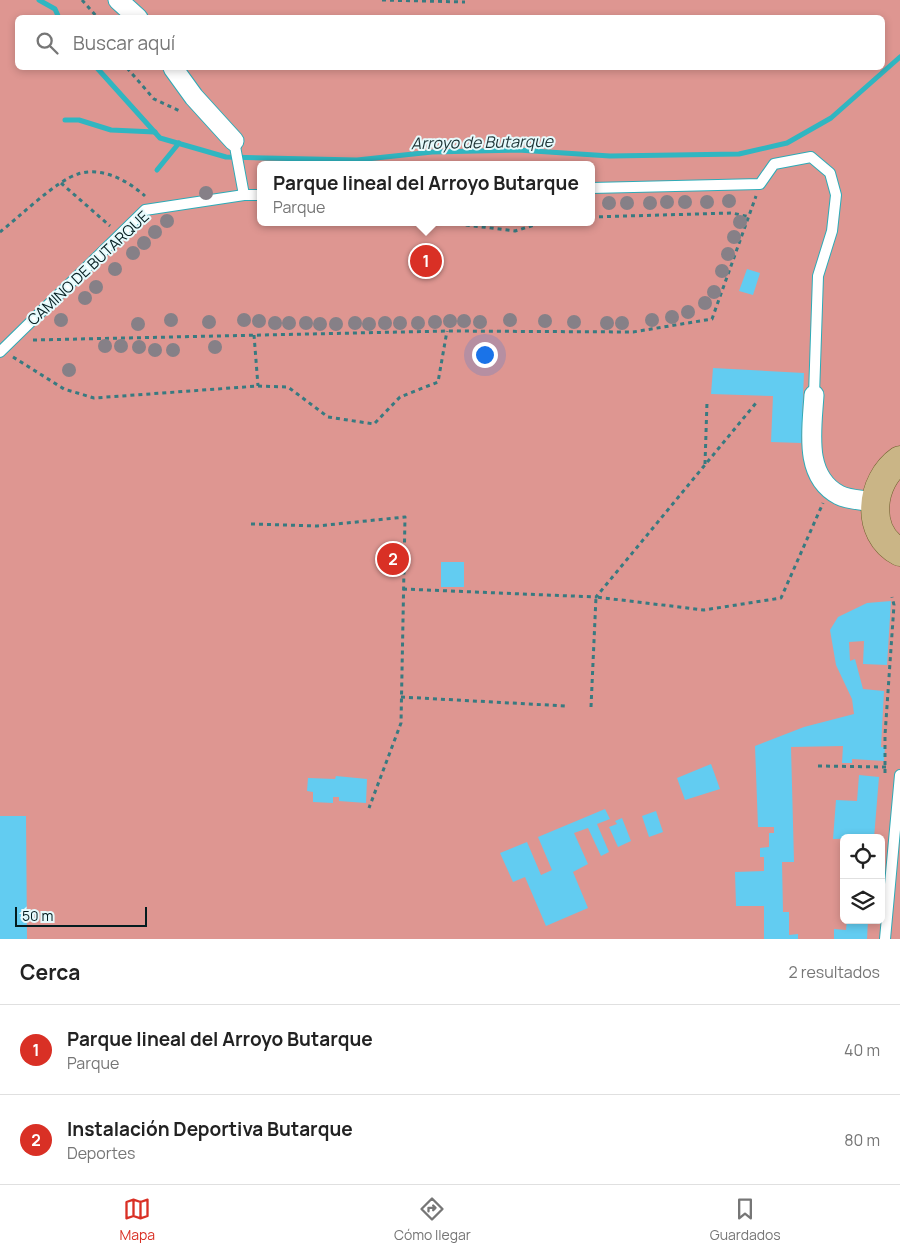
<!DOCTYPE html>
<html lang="es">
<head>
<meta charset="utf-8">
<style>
  :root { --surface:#fff; --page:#f6f6f6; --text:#222; --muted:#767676; --line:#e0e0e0; --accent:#d93025 }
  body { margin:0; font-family:Manrope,sans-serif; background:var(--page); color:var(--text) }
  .controls { position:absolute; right:15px; bottom:15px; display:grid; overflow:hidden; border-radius:8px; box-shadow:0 2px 8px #0003 }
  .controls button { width:45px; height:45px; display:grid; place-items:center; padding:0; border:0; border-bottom:1px solid var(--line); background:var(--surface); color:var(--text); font:25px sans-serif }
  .scale { position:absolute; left:15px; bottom:12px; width:132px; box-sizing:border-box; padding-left:5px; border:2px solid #031c1f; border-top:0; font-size:14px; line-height:18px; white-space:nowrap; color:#031c1f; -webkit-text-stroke:4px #e6fafc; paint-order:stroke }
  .you { position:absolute; left:484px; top:354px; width:18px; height:18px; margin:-12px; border:4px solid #fff; border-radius:50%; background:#1a73e8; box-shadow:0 0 0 8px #1a73e833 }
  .badge { display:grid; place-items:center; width:32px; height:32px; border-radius:50%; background:var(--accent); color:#fff; font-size:16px; font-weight:700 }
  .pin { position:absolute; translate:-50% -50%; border:2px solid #fff; box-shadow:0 1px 5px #0006 }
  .popup { position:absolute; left:257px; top:161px; width:338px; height:65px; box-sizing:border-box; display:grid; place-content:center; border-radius:8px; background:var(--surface); filter:drop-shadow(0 1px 4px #0005); font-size:16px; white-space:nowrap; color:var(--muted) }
  .popup b { font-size:19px; color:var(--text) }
  .popup::after { content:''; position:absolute; left:50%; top:100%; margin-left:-10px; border:10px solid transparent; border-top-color:var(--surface) }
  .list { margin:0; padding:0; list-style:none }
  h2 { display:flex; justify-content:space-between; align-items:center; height:65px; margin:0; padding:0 20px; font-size:21px }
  h2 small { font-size:16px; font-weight:400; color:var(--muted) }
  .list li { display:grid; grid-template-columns:32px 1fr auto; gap:15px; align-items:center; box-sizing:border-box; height:90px; padding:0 20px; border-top:1px solid var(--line) }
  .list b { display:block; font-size:19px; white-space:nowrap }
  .list p { margin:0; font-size:16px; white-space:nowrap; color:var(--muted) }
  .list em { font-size:16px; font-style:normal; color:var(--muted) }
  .icon { flex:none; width:28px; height:28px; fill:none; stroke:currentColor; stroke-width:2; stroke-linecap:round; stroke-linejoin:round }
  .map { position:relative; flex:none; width:900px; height:939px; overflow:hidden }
  .search { position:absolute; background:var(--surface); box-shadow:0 2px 8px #0003; left:15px; right:15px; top:15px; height:55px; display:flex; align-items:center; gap:12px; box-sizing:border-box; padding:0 18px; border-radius:8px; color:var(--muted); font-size:19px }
  .sheet { height:245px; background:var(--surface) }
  nav { display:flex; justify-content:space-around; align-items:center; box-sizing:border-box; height:70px; border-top:1px solid var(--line); background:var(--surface); font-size:14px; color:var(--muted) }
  nav a { display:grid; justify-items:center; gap:2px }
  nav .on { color:var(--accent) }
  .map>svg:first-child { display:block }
  .green { fill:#de9691; fill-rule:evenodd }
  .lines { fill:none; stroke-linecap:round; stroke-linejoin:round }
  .stream { stroke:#30b6c1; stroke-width:5 }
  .building { fill:#62ccf1 }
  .service-casing { stroke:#2dabb7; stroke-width:12 }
  .minor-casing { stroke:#2dabb7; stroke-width:21 }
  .primary-casing { stroke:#6d5f2d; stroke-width:29 }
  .path { stroke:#387a80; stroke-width:3; stroke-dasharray:4 4; stroke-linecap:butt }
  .service { stroke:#fff; stroke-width:10 }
  .minor { stroke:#fff; stroke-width:19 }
  .primary { stroke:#cab586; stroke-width:28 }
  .tree { fill:#868087 }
  .labels { text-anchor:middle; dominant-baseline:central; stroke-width:4; stroke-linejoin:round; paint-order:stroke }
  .street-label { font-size:15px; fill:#031c1f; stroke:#e6fafc }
  .water-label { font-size:16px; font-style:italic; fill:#1c3234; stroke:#e6fafc }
</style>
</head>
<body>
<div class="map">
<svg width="900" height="939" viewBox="0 0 900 939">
  <rect width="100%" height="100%" fill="#76e9f4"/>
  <path class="green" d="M0 0H900V939H0ZM18 18H882V68H18ZM261 165H591V222H261ZM844 838H881V920H844Z"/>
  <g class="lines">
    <g class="stream">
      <path d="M39 0 55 9 59 18"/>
      <path d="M97 68 160 138 226 157 357 160 432 152 518 150 610 156 739 154 787 143 831 118 900 57"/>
      <path d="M65 120H79L111 130 155 132"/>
      <path d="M157 170 179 143"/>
    </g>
  </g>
  <g class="building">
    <path d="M747 269 760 273 753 295 739 291Z"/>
    <path d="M713 368 804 373 801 443 771 442 773 396 711 394Z"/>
    <rect x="441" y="562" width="23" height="25"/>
    <path d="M891 601 887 665 863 664 864 641 849 642 850 661 855 659 863 689 884 691 881 747H885L884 761 852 759V763H842L843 746 791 747 794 862H782L783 912H789V935L798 934V939H764V906H736L735 872 764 871V857H760V848L769 847V833H774V827H758L755 746 804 727 854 714 852 699 836 665 830 630 838 617 867 603Z"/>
    <path d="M711 764 720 789 685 800 677 778Z"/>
    <path d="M859 775 879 777 874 838 833 839 836 800 857 801Z"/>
    <path d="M336 776 367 779 366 803 339 801V797H333V803L313 802V792L307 791 308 778 335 779Z"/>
    <path d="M605 809 610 819 597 824 609 852 601 856 588 828 574 833 588 864 573 872 588 908 546 926 525 877 513 882 500 853 527 842 541 875 552 870 538 837Z"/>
    <path d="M656 811 663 832 649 837 642 816Z"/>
    <path d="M0 816H26L27 939H0Z"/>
    <path d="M622 818 631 841 618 847 609 827 617 824 615 821Z"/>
    <path d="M847 920H868L867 939H834V929L846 930Z"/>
  </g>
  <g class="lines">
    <defs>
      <g id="service">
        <path d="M234 141 244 195"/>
        <path d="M591 188 760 184 774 164 811 157 830 173 836 195 832 231 818 276 814 395"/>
        <path d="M0 352 145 210 244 195H261"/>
        <path d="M885 939 900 775"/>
      </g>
      <g id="minor">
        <path d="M118 0 138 18"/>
        <path d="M173 68 194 97 234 141"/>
        <path d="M814 395C812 429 803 476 839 495 848 500 864 500 874 502"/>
      </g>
      <path id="primary" d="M900 460C870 481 864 533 900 552"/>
    </defs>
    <use href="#service" class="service-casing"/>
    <use href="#minor" class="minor-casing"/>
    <use href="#primary" class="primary-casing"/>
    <g class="path">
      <path d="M82 0 98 18"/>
      <path d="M382 0 465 2"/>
      <path d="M127 68 154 99 182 112"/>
      <path d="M61 183 110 226"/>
      <path d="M591 217 732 213 750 217"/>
      <path d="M442 222 515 231 544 222"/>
      <path d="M0 232C18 218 57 180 78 174 102 166 128 181 145 196"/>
      <path d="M254 335 258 386"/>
      <path d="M33 340 447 331 633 332 712 319 756 196"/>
      <path d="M13 357 64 389 94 398 258 386 288 387 328 417 374 424 400 397 438 382 447 331"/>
      <path d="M705 464 707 402"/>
      <path d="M251 524 317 526 405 517 401 723 369 808"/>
      <path d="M403 589 596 597 756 403"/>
      <path d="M401 697 566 706"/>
      <path d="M591 707 596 597 704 610 781 598 823 503"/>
      <path d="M818 766 886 767"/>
      <path d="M885 773V735L894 605 892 597"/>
    </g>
    <use href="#service" class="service"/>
    <use href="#minor" class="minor"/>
    <use href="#primary" class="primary"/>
  </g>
  <g class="tree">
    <circle cx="206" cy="193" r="7"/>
    <circle cx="729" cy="201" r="7"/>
    <circle cx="667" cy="202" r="7"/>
    <circle cx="685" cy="202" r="7"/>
    <circle cx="707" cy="202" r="7"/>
    <circle cx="609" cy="203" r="7"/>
    <circle cx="627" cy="203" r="7"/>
    <circle cx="650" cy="203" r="7"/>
    <circle cx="167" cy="221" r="7"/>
    <circle cx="740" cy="222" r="7"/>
    <circle cx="155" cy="232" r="7"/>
    <circle cx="734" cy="237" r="7"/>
    <circle cx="144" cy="243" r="7"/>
    <circle cx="133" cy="253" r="7"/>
    <circle cx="728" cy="254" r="7"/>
    <circle cx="115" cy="269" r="7"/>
    <circle cx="722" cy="271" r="7"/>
    <circle cx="96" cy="287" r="7"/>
    <circle cx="714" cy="292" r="7"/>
    <circle cx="85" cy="298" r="7"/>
    <circle cx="705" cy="303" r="7"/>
    <circle cx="688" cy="312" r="7"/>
    <circle cx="672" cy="317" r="7"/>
    <circle cx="61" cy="320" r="7"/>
    <circle cx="171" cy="320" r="7"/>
    <circle cx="244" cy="320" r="7"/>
    <circle cx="510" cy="320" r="7"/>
    <circle cx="652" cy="320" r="7"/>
    <circle cx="259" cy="321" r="7"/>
    <circle cx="450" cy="321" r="7"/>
    <circle cx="464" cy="321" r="7"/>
    <circle cx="545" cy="321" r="7"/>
    <circle cx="209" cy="322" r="7"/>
    <circle cx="435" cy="322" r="7"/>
    <circle cx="480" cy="322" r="7"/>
    <circle cx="574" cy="322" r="7"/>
    <circle cx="275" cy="323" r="7"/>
    <circle cx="289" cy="323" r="7"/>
    <circle cx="306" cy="323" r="7"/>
    <circle cx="355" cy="323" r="7"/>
    <circle cx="385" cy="323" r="7"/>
    <circle cx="400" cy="323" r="7"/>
    <circle cx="418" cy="323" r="7"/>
    <circle cx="607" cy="323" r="7"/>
    <circle cx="622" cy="323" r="7"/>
    <circle cx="138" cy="324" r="7"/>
    <circle cx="320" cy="324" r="7"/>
    <circle cx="336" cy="324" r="7"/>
    <circle cx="369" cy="324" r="7"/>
    <circle cx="105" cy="346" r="7"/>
    <circle cx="121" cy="346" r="7"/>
    <circle cx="139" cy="347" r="7"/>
    <circle cx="215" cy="347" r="7"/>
    <circle cx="155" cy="350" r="7"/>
    <circle cx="173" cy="350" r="7"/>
    <circle cx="69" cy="370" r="7"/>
  </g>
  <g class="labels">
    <g class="street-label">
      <text transform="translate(88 268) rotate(-43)">CAMINO DE BUTARQUE</text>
    </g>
    <g class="water-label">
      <text transform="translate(482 142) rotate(-1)">Arroyo de Butarque</text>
    </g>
  </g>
</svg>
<div class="controls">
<button><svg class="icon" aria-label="locate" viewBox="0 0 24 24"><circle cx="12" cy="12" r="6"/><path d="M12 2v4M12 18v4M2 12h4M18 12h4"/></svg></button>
<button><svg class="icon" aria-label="layers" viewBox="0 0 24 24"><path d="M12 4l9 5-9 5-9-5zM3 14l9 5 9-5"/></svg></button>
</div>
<div class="scale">50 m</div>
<div class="you"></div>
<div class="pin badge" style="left:426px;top:261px">1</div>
<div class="popup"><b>Parque lineal del Arroyo Butarque</b>Parque</div>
<div class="pin badge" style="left:393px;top:559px">2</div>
<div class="search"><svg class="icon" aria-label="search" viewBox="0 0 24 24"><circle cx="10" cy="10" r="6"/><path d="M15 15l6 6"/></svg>Buscar aquí</div>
</div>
<section class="sheet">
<h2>Cerca<small>2 resultados</small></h2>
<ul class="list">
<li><span class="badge">1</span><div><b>Parque lineal del Arroyo Butarque</b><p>Parque</p></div><em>40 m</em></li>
<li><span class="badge">2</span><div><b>Instalación Deportiva Butarque</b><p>Deportes</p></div><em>80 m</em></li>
</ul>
</section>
<nav>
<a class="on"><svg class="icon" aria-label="map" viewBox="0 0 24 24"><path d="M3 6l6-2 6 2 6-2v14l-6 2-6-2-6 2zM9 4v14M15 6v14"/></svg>Mapa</a>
<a><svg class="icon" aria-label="directions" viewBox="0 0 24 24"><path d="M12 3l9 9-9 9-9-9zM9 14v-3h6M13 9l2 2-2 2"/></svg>Cómo llegar</a>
<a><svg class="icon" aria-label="saved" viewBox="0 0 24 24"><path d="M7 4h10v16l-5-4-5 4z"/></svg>Guardados</a>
</nav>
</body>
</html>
